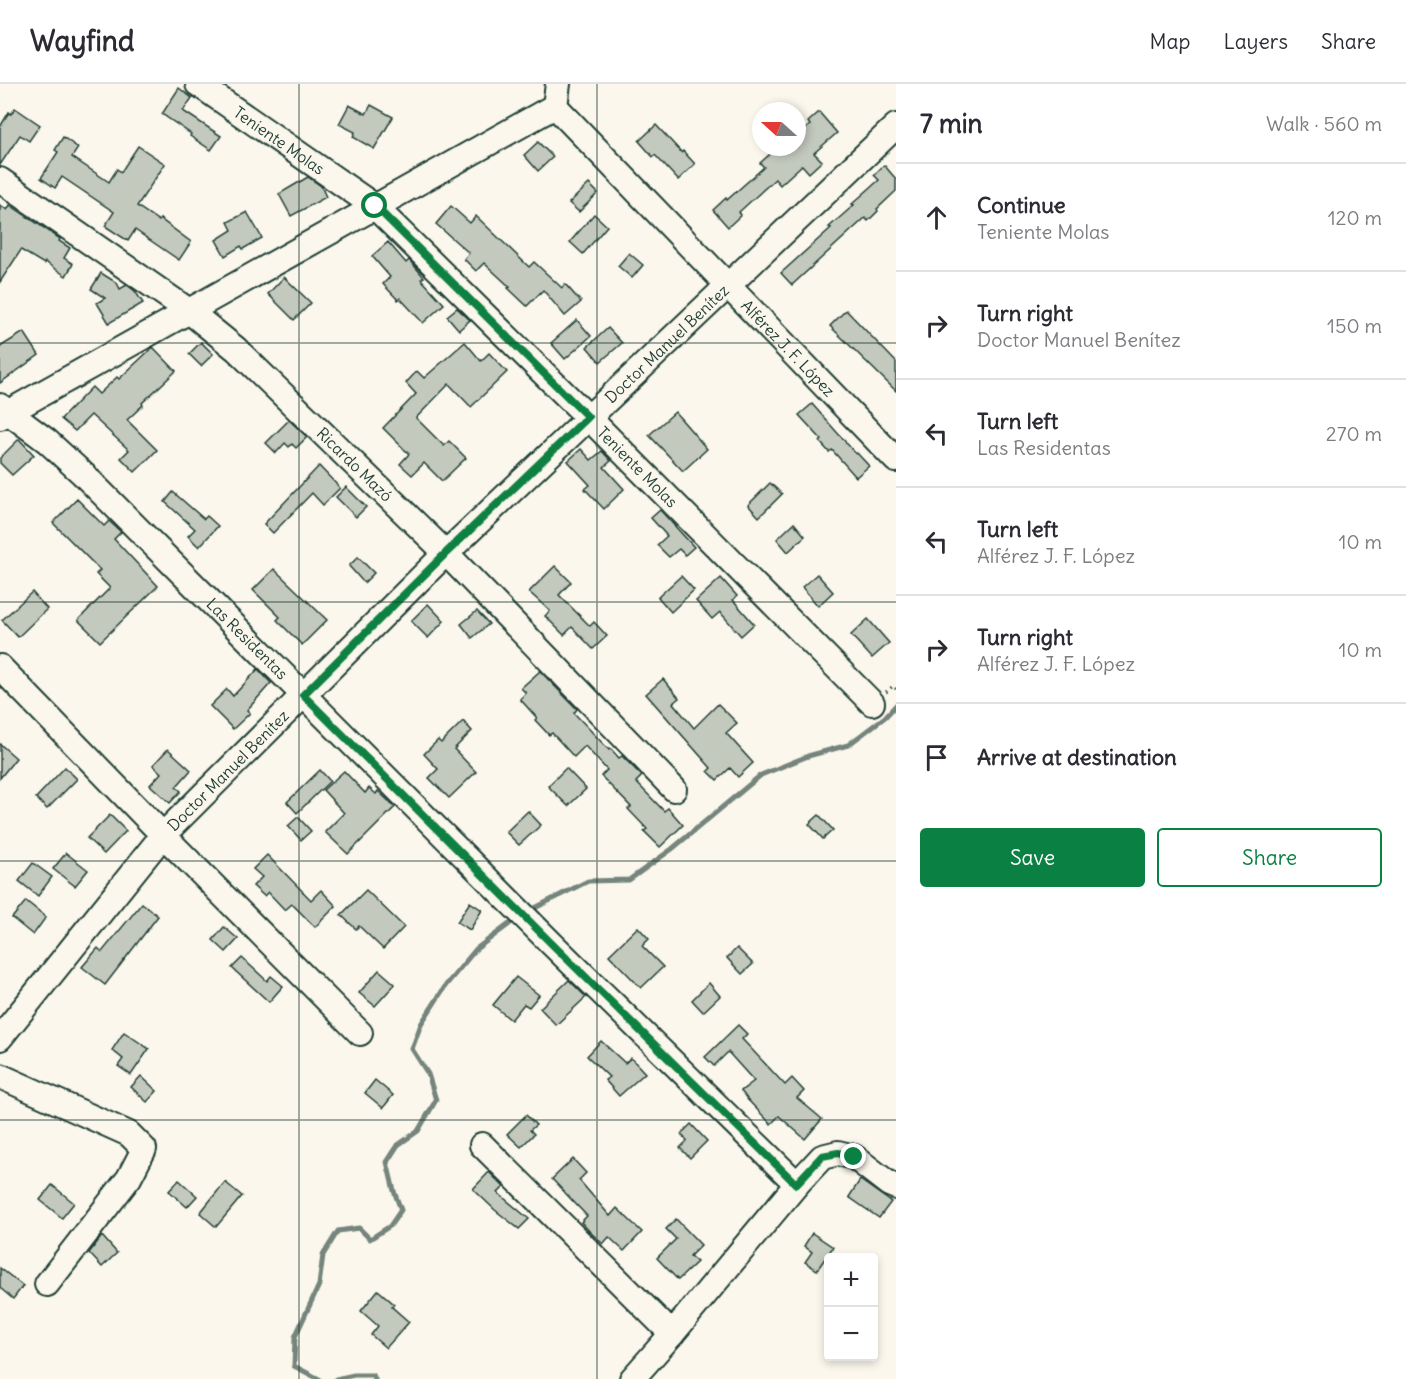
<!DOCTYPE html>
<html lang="en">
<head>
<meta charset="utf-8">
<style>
  :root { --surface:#fff; --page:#f2f2f3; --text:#2b2b33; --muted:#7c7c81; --line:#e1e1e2; --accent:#0b8043 }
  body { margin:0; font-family:Delius,sans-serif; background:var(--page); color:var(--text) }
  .controls { position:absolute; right:18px; bottom:18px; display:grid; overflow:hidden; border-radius:6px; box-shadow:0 3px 9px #0003 }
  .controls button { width:54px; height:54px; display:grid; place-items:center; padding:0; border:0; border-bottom:2px solid var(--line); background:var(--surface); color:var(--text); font:30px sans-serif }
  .compass { position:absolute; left:752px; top:18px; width:54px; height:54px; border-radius:50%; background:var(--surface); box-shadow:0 3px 9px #0003; rotate:291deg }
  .stop { position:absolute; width:18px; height:18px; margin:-14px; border:4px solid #0b8043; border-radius:50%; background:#fff }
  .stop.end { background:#0b8043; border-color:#fff; box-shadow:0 2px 6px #0008 }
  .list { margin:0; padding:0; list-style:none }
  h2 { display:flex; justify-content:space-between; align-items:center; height:78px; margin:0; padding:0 24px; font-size:26px }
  h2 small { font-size:20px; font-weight:400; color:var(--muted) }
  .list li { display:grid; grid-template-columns:39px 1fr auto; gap:18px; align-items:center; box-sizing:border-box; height:108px; padding:0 24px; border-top:2px solid var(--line) }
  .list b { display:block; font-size:22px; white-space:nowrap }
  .list p { margin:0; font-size:20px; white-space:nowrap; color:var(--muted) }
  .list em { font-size:20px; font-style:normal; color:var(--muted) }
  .actions { display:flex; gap:12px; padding:18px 24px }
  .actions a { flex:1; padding:14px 0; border:2px solid var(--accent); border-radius:6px; text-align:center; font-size:21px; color:var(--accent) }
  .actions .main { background:var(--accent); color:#fff }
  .icon { flex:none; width:33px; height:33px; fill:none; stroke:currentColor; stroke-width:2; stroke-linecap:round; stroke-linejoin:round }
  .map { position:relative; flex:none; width:896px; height:1295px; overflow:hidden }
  header { display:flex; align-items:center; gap:36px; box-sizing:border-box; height:84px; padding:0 30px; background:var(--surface); border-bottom:2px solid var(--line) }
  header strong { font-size:28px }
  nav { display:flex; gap:33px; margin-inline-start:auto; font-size:21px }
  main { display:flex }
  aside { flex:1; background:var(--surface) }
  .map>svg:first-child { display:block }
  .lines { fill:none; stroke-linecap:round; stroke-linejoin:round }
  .stream { stroke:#74847b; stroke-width:5 }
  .building { fill:#c4c9be; stroke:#1f3d34; stroke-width:1.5 }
  .minor-casing { stroke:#1f3d34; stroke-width:28 }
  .path { stroke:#1f3d34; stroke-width:3; stroke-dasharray:1.5 4.5; stroke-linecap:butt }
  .minor { stroke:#fbf7ec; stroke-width:24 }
  .route { stroke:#0b8043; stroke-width:8 }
  .grid { fill:none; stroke:#1f3d34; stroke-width:1.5; stroke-opacity:0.55 }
  .labels { text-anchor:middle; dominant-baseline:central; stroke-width:6; stroke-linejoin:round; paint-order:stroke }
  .street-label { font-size:16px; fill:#1f3d34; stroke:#fbf7ec }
</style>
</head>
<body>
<header>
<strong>Wayfind</strong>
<nav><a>Map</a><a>Layers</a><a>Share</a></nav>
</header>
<main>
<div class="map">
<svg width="896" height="1295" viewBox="0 0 896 1295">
  <rect width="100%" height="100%" fill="#fbf7ec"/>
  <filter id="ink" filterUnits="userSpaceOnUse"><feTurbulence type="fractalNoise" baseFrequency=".0167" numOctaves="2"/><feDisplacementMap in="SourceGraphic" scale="12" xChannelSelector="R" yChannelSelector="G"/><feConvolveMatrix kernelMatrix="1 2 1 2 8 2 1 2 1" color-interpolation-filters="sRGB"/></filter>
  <g filter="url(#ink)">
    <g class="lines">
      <g class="stream">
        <path d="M529 827 588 797 629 796 672 765 761 691 808 672 848 661 885 633 896 621"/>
        <path d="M319 1295 294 1282 295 1253 319 1201 323 1171 338 1147 359 1144 370 1155 390 1142 401 1126 394 1107 387 1078 398 1061 418 1047 436 1016 428 990 412 965 421 940 446 901 476 865 516 835"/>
        <path d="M336 1295 354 1291H373L375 1295"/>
      </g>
    </g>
    <g class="building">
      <path d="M179 4 192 14 183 27 221 52 211 66 190 52 191 50 162 30Z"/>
      <path d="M349 21 366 30 371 21 393 33 374 65 353 53 355 48 339 40Z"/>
      <path d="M15 24 40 41 29 57 20 51 0 81V43L9 28 11 30Z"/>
      <path d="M819 28 837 49 814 69 822 77 809 89 802 81 780 101 775 95 739 128 741 131 728 143 713 126 726 114 727 116 764 83 760 79 778 63H797V52L810 41 808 38Z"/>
      <path d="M656 41 682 69 683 67 695 80 678 96 655 71 653 73 639 57Z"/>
      <path d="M63 53 78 64 72 73 109 98 117 85 121 88 138 62 165 80 137 122 159 137 160 135 191 158 179 176 135 146 128 157 105 142 114 128 62 93 55 104 41 94 58 68 55 66Z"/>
      <path d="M538 58 553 73 538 87 524 71Z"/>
      <path d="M884 81 896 95V107L877 125 878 127 868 137 865 134 792 201 781 189 831 144 829 143 854 121 852 120 879 96 874 91Z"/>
      <path d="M308 93 321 102 326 113 291 132 279 110Z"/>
      <path d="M589 100 598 109 579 128 569 119Z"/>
      <path d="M0 121 7 126 10 121 60 155 59 157 70 164 64 174 73 180 66 192 45 178 44 180 21 166 0 198Z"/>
      <path d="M451 122 470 139 476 132 529 183 534 178 562 204 565 200 581 218 565 232 543 206 527 222 508 204 510 203 484 179 476 187 464 175 469 169 436 140Z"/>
      <path d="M247 128 262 154 243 165 241 162 225 172 216 156 232 146 228 138Z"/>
      <path d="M594 130 607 142 583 170 570 158Z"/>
      <path d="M388 158 406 179 409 176 410 177 424 193 421 195 444 220 423 239 400 214 398 216 383 200 390 193 372 172Z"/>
      <path d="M629 169 643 181 632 194 618 182Z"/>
      <path d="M101 189 117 199 120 205 127 201 135 207 143 219 109 239 97 219 105 214 91 205Z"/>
      <path d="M284 193 311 219 294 236 268 210Z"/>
      <path d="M457 224 470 236 459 246 447 232Z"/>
      <path d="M846 226 896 278V307L830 242Z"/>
      <path d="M577 236 591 252 565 275 551 259Z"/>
      <path d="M608 244 622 259 600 278 587 263Z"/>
      <path d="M24 248 39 271 0 299V263Z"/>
      <path d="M201 258 213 270 201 282 189 270Z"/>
      <path d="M465 258 481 277 489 269 507 288 471 323 449 300 416 334 444 362 449 357 466 374 442 397 424 379 412 391 400 380 409 370 383 344 416 310 406 299 417 287 424 294Z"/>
      <path d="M153 263 176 287 142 319 143 321 127 336 157 366 135 388 121 374 129 366 91 331 75 347 61 335 92 303 99 310 117 293 119 295Z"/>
      <path d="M812 320 856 370 857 369 869 382 856 393 832 366 829 368 820 358 822 356 799 331Z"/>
      <path d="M675 328 707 365 683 387 649 351Z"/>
      <path d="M289 336 307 353 296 364 292 360 289 363 285 359 276 369 266 359Z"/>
      <path d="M19 355 34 371 12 391 0 379V374Z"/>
      <path d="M581 365 591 376 602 367 611 377 604 383 624 405 604 425 585 405 590 401 568 377Z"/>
      <path d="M319 382 340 404 323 421 312 409 273 449 264 440Z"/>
      <path d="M770 399 782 410 759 433 748 421Z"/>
      <path d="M346 403 366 423 356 433 336 413Z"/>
      <path d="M173 408 204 435 207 432 218 442 199 463 188 452 195 445 165 418Z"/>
      <path d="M77 415 104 442 109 437 121 448 114 455 158 502 100 558 78 536 110 504 96 490 100 486 53 439Z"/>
      <path d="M660 426 694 463 685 471 679 465 669 473 657 461 667 452 651 434Z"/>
      <path d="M794 439 805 452 788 468 777 455Z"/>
      <path d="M358 473 374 489 364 499 349 482Z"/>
      <path d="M555 482 571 498 559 511 590 542 594 538 607 552 593 565 572 543 564 551 545 532 550 527 529 508Z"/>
      <path d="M274 485 327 536 302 561 277 536 280 533 253 506Z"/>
      <path d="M817 490 833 508 818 522 802 503Z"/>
      <path d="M681 492 694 506 671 528 658 513Z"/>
      <path d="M721 494 737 512 733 516 754 540 741 552 720 528 712 535 696 517Z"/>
      <path d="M32 508 47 525 18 553 2 536Z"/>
      <path d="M428 520 444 537 428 554 411 537Z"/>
      <path d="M477 527 489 540 472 554 461 540Z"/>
      <path d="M868 535 889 559 872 574 851 551Z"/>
      <path d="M258 585 271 599 247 626 250 629 233 645 210 622 227 605 233 612Z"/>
      <path d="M540 587 577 625 574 629 609 666 610 664 619 674 622 672 642 692 636 698 664 727 668 724 683 741 660 763 644 747 647 745 628 725 631 723 601 692 607 686 585 662 574 673 552 649 549 651 535 636 537 634 520 615 526 609 521 604Z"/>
      <path d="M663 595 679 614 673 619 694 644 718 620 737 639 726 649 753 679 738 693 730 684 717 696 708 687 711 684 646 610Z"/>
      <path d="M463 637 472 647 454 665 476 688 449 714 429 694 438 685 424 670 438 656 441 659Z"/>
      <path d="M0 660 16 674 0 694Z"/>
      <path d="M168 665 191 686 176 703 181 707 170 719 150 701 161 689 153 681Z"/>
      <path d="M65 683 77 695 47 725 36 714Z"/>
      <path d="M566 684 586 705 568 722 548 702Z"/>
      <path d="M320 686 330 697 297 729 287 718Z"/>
      <path d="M344 687 365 709 369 704 376 710 378 707 395 723 348 770 325 748 344 729 323 706Z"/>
      <path d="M528 727 541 741 519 761 506 748Z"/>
      <path d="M110 731 126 747 104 770 87 754Z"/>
      <path d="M819 731 833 746 823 755 809 740Z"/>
      <path d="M298 733 311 747 301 756 288 742Z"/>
      <path d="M66 769 88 786 75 802 53 785Z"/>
      <path d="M267 771 311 816 321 806 336 822 315 843 292 820 285 826 268 808 264 812 253 802 262 793 253 785Z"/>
      <path d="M33 779 52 793 38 812 19 797Z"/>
      <path d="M366 806 404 843 383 865 359 842 356 845 341 831Z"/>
      <path d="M26 817 46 833 33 851 12 834Z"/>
      <path d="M470 818 482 826 470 846 457 838Z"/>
      <path d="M142 819 158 832 105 901 82 883 98 864 102 868Z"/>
      <path d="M224 843 238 855 226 868 213 856Z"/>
      <path d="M638 843 649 855 642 862 663 883 641 904 609 871Z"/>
      <path d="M737 864 753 880 742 890 727 874Z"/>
      <path d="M242 874 267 897 271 892 283 902 269 918 232 884Z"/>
      <path d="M379 886 395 900 375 922 359 909Z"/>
      <path d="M516 893 539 911 529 923 524 920 511 936 493 921Z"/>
      <path d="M569 896 586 913 556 941 540 924Z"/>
      <path d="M709 899 720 912 703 928 692 916Z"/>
      <path d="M738 941 747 950 742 955 785 1001 792 994 804 1007 797 1014 822 1035 805 1055 779 1032 771 1040 747 1015 741 1007 754 997 728 968 714 982 705 973Z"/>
      <path d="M124 948 149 965 131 991 118 982 123 975 112 966Z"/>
      <path d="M601 957 625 979 631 974 645 989 619 1012 605 996 609 993 587 972Z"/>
      <path d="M141 992 157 1007 147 1018 131 1003Z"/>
      <path d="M375 996 393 1011 383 1024 365 1009Z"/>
      <path d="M526 1031 536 1041 530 1046 534 1050 521 1063 507 1050Z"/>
      <path d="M691 1040 707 1057 690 1074 680 1064 687 1057 681 1050Z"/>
      <path d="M573 1075 586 1089 579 1096 610 1132 617 1124 642 1148 624 1167 609 1153 603 1160 590 1148 581 1138 587 1132 552 1095Z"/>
      <path d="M489 1088 504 1103 498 1109 529 1135 519 1145 495 1126 473 1105Z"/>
      <path d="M179 1096 197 1112 187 1123 169 1107Z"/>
      <path d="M860 1096 891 1118 879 1134 849 1113Z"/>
      <path d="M225 1098 242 1112 216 1143 200 1129Z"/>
      <path d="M52 1101 74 1119 62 1134 40 1116Z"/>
      <path d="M676 1135 701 1161 690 1172 697 1178 678 1196 657 1174 676 1155 666 1145Z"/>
      <path d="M812 1149 833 1163 817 1186 805 1178 812 1168 804 1162Z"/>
      <path d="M102 1152 117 1169 102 1183 89 1169Z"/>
      <path d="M0 1184 23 1202 13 1215 0 1204Z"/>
      <path d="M378 1206 394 1220 392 1223 409 1238 386 1264 371 1251 378 1242 361 1227Z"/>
    </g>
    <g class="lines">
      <defs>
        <g id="minor">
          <path id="s1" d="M198 0 374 122 588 333 872 619"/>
          <path id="s2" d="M555 22 896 376"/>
          <path id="s3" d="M0 96 189 227 236 265 446 469 674 705"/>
          <path id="s4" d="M0 322 47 357 83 390 552 860 797 1100"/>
          <path d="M0 333 555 22 558 0"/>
          <path d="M0 583 163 751 360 949"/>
          <path id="s5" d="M0 954 163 751 446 469 896 42"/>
          <path d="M0 992 129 1050 144 1065 129 1094 47 1200"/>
          <path d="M482 1061 672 1250"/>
          <path d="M632 1295 672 1250 797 1100 822 1073 838 1069 854 1073 889 1100 896 1103"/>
        </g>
      </defs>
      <use href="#minor" class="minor-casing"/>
      <path class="path" d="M886 608 893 602 896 605"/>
      <use href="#minor" class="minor"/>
    </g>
  </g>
  <g class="lines" filter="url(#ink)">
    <path class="route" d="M375 122 588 333 446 469 303 611 552 860 796 1100 822 1072 838 1069 854 1073"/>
  </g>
  <path class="grid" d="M299 0V1295M597 0V1295M0 259H896M0 518H896M0 777H896M0 1036H896"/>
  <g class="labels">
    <g class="street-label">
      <text stroke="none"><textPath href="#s1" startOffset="99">Teniente Molas</textPath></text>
      <text stroke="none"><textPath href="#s5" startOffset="964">Doctor Manuel Benítez</textPath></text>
      <text stroke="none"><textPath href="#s2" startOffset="336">Alférez J. F. López</textPath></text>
      <text stroke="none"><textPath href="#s3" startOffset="456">Ricardo Mazó</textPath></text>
      <text stroke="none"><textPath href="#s1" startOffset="585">Teniente Molas</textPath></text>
      <text stroke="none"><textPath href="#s4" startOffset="340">Las Residentas</textPath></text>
      <text stroke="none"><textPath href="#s5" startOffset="352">Doctor Manuel Benítez</textPath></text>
    </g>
  </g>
</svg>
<div class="controls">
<button>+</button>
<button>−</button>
</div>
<svg class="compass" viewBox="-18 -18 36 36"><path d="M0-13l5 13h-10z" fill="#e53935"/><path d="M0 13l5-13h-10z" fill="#7c7c81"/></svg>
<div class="stop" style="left:375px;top:122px"></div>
<div class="stop end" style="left:854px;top:1073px"></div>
</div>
<aside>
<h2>7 min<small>Walk · 560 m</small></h2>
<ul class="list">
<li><svg class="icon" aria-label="ahead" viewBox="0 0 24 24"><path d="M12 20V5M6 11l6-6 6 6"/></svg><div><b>Continue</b><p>Teniente Molas</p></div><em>120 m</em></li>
<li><svg class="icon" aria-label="right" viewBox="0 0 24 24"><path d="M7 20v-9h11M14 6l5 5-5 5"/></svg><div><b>Turn right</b><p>Doctor Manuel Benítez</p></div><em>150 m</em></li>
<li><svg class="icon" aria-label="left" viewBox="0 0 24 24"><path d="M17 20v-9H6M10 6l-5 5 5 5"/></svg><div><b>Turn left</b><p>Las Residentas</p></div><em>270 m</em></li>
<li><svg class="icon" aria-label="left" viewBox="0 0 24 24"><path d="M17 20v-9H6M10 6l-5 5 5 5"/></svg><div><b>Turn left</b><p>Alférez J. F. López</p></div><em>10 m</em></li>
<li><svg class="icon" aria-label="right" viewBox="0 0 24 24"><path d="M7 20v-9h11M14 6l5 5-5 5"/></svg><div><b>Turn right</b><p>Alférez J. F. López</p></div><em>10 m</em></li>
<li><svg class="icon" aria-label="arrive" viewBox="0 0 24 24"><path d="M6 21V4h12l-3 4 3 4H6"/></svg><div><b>Arrive at destination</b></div></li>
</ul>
<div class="actions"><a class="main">Save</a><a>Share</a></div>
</aside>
</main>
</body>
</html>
